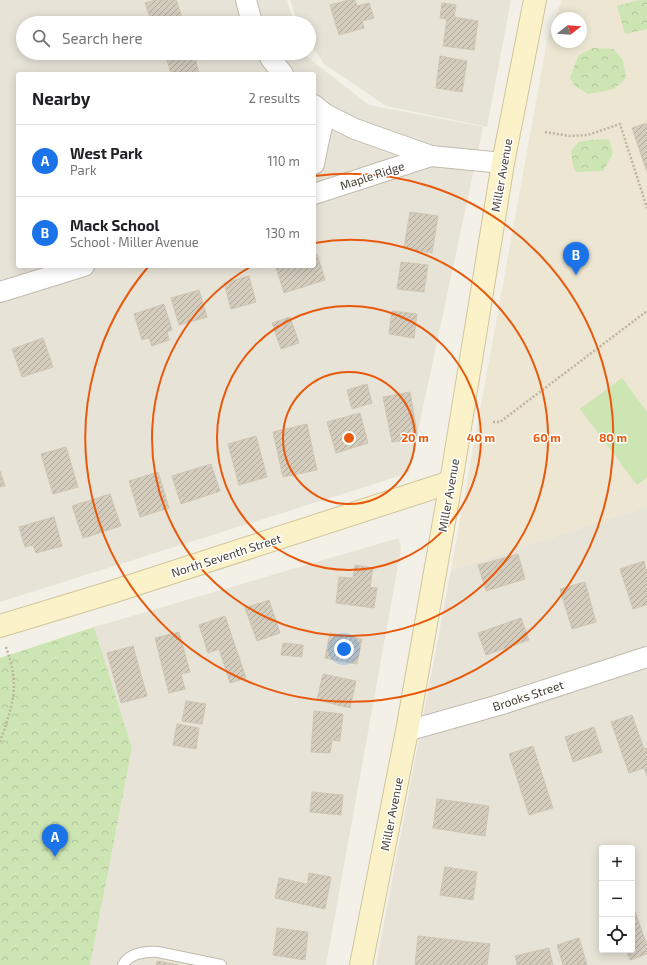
<!DOCTYPE html>
<html lang="en">
<head>
<meta charset="utf-8">
<style>
  :root { --surface:#fff; --page:#f2f2f2; --text:#202124; --muted:#757577; --line:#e0e0e0; --accent:#1a73e8 }
  body { margin:0; font-family:"Exo 2",sans-serif; background:var(--page); color:var(--text) }
  .controls { position:absolute; right:12px; bottom:12px; display:grid; overflow:hidden; border-radius:4px; box-shadow:0 2px 10px #0003 }
  .controls button { width:36px; height:36px; display:grid; place-items:center; padding:0; border:0; border-bottom:1px solid var(--line); background:var(--surface); color:var(--text); font:20px sans-serif }
  .compass { position:absolute; left:551px; top:12px; width:36px; height:36px; border-radius:50%; background:var(--surface); box-shadow:0 2px 10px #0003; rotate:73deg }
  .you { position:absolute; left:344px; top:649px; width:14px; height:14px; margin:-10px; border:3px solid #fff; border-radius:50%; background:#1a73e8; box-shadow:0 0 0 6px #1a73e833 }
  .badge { display:grid; place-items:center; width:26px; height:26px; border-radius:50%; background:var(--accent); color:#fff; font-size:13px; font-weight:700 }
  .pin { position:absolute; translate:-50% -33px; filter:drop-shadow(0 1px 2px #0008) }
  .pin::after { content:''; position:absolute; top:21px; width:14px; height:12px; background:inherit; clip-path:polygon(0 0,100% 0,50% 100%) }
  .list { margin:0; padding:0; list-style:none }
  h2 { display:flex; justify-content:space-between; align-items:center; height:52px; margin:0; padding:0 16px; font-size:17px }
  h2 small { font-size:13px; font-weight:400; color:var(--muted) }
  .list li { display:grid; grid-template-columns:26px 1fr auto; gap:12px; align-items:center; box-sizing:border-box; height:72px; padding:0 16px; border-top:1px solid var(--line) }
  .list b { display:block; font-size:15px; white-space:nowrap }
  .list p { margin:0; font-size:13px; white-space:nowrap; color:var(--muted) }
  .list em { font-size:13px; font-style:normal; color:var(--muted) }
  .icon { flex:none; width:22px; height:22px; fill:none; stroke:currentColor; stroke-width:2; stroke-linecap:round; stroke-linejoin:round }
  .map { position:relative; flex:none; width:647px; height:965px; overflow:hidden }
  .search { position:absolute; background:var(--surface); box-shadow:0 2px 10px #0003; left:16px; top:16px; width:300px; height:44px; display:flex; align-items:center; gap:10px; box-sizing:border-box; padding:0 14px; border-radius:22px; color:var(--muted); font-size:15px }
  .panel { position:absolute; background:var(--surface); box-shadow:0 2px 10px #0003; left:16px; top:72px; width:300px; height:196px; border-radius:4px }
  .map>svg:first-child { display:block }
  .residential { fill:#e7e3d7; fill-rule:evenodd }
  .education { fill:#ece6d3; fill-rule:evenodd }
  .green { fill:#cce5b3 }
  .park { fill:url(#park-crowns) }
  .building { fill:url(#building-hatch); stroke:#cfc5b2 }
  .lines { fill:none; stroke-linecap:round; stroke-linejoin:round }
  .lane-casing { stroke:#c1bbae; stroke-width:12 }
  .street-casing { stroke:#c1bbae; stroke-width:22 }
  .secondary-casing { stroke:#d1c59a; stroke-width:24 }
  .path { stroke:#bfb59d; stroke-width:2.5; stroke-dasharray:2 2; stroke-linecap:butt }
  .lane { stroke:#fff; stroke-width:10 }
  .street { stroke:#fff; stroke-width:20 }
  .secondary { stroke:#fcf2ca; stroke-width:22 }
  .ring { fill:none; stroke:#e8590c; stroke-width:2 }
  .labels { text-anchor:middle; dominant-baseline:central; stroke-width:3; stroke-linejoin:round; paint-order:stroke }
  .street-label { font-size:12px; fill:#464137; stroke:#fff }
  .centre { fill:#e8590c; stroke:#fff; stroke-width:2 }
  .ring-label { font-size:12px; text-anchor:middle; font-weight:bold; fill:#e8590c; stroke:#fff; stroke-width:3; stroke-linejoin:round; paint-order:stroke }
</style>
</head>
<body>
<div class="map">
<svg width="647" height="965" viewBox="0 0 647 965">
  <defs>
    <pattern id="park-crowns" width="20" height="18" patternUnits="userSpaceOnUse"><rect width="20" height="18" fill="#cce5b3"/><path d="M2 6a3 3 0 1 1 6 0M12 15a3 3 0 1 1 6 0" fill="none" stroke="#b1c69b"/></pattern>
    <pattern id="building-hatch" width="6" height="6" patternUnits="userSpaceOnUse"><rect width="6" height="6" fill="#d4cdbe"/><path d="M-1 1l2-2M0 6l6-6M5 7l2-2" fill="none" stroke="#aea89b"/></pattern>
  </defs>
  <rect width="100%" height="100%" fill="#f3f0e8"/>
  <g class="residential">
    <path d="M0 0H287L294 23H23V53H305L306 56 369 105 483 127 409 473 0 602ZM18 74H314V266H18Z"/>
    <path d="M290 0H511L487 127 386 106 324 64 309 41V23H298Z"/>
    <path d="M647 507V965H376L451 570ZM602 848H632V950H602Z"/>
    <path d="M399 538 401 549 326 965H90L132 748 94 627Z"/>
  </g>
  <path class="education" d="M562 0H647V507L451 570 548 36ZM557 18H581V42H557Z"/>
  <path class="green" d="M622 378 647 412V477L637 485 580 409Z"/>
  <g class="park">
    <path d="M640 0H647V29L625 34 617 6Z"/>
    <path d="M592 48 614 49 623 61 626 78 614 89 588 94 575 86 570 78 578 56Z"/>
    <path d="M609 139 613 154 603 171 576 172 573 165 571 151 579 142 590 140Z"/>
    <path d="M94 627 132 748 90 965H0V658Z"/>
  </g>
  <g class="building">
    <path d="M155 0H176L184 23H152L145 3Z"/>
    <path d="M349 0H355L357 6 369 3 374 18 362 21 364 28 339 35 330 5Z"/>
    <path d="M442 3 456 5 454 17 478 21 474 50 443 46 447 19 440 18Z"/>
    <path d="M176 53H194L199 74H171L166 56Z"/>
    <path d="M440 56 467 61 462 92 436 88Z"/>
    <path d="M647 123V172L632 128Z"/>
    <path d="M410 212 438 216 432 253 404 248Z"/>
    <path d="M317 254 325 280 284 293 276 267 280 266H314V255Z"/>
    <path d="M401 262 428 265 424 292 397 289Z"/>
    <path d="M249 276 256 302 231 309 224 283Z"/>
    <path d="M199 290 207 317 179 325 171 298Z"/>
    <path d="M164 304 172 330 167 332 169 340 152 346 149 338 142 340 134 314Z"/>
    <path d="M392 311 417 314 414 338 389 334Z"/>
    <path d="M290 317 299 343 281 349 272 323Z"/>
    <path d="M43 338 53 367 22 377 12 349Z"/>
    <path d="M367 384 372 403 352 409 347 390Z"/>
    <path d="M410 392 418 438 392 442 383 397Z"/>
    <path d="M360 413 368 443 336 453 327 422Z"/>
    <path d="M307 424 317 470 283 477 273 432Z"/>
    <path d="M256 436 267 477 239 485 228 444Z"/>
    <path d="M66 447 78 487 53 494 41 454Z"/>
    <path d="M211 464 220 491 181 504 172 476Z"/>
    <path d="M0 471 5 486 0 487Z"/>
    <path d="M158 472 169 508 140 517 129 481Z"/>
    <path d="M110 494 121 526 83 538 72 506Z"/>
    <path d="M54 517 62 546 36 553 33 545 25 547 19 527Z"/>
    <path d="M518 554 525 579 486 591 478 565Z"/>
    <path d="M644 561 647 572V605L633 609 620 569Z"/>
    <path d="M355 565 373 568 370 587 377 588 374 608 336 603 339 577 353 578Z"/>
    <path d="M585 582 596 622 572 629 560 589Z"/>
    <path d="M269 600 280 633 257 641 245 608Z"/>
    <path d="M225 616 246 678 230 683 219 649 208 653 199 625Z"/>
    <path d="M521 618 529 640 486 655 478 633Z"/>
    <path d="M179 632 190 672 181 674 185 689 169 693 155 638Z"/>
    <path d="M330 633 362 639 357 664 325 658Z"/>
    <path d="M283 643 303 645 302 657 281 655Z"/>
    <path d="M133 646 147 696 121 703 107 653Z"/>
    <path d="M323 674 356 681 350 708 317 700Z"/>
    <path d="M186 701 206 704 202 724 182 721Z"/>
    <path d="M314 711 343 714 340 741 332 740 330 753 311 752Z"/>
    <path d="M632 715 644 749 647 748V776L644 768 629 773 611 722Z"/>
    <path d="M177 724 199 728 196 749 173 745Z"/>
    <path d="M594 727 602 752 573 762 565 737Z"/>
    <path d="M533 746 553 808 529 815 509 754Z"/>
    <path d="M312 792 343 795 341 815 310 812Z"/>
    <path d="M437 799 489 806 485 836 433 828Z"/>
    <path d="M445 867 477 872 473 900 440 895Z"/>
    <path d="M309 873 331 877 325 909 275 898 279 878 307 884Z"/>
    <path d="M632 909H634L647 945V954L630 960 626 950H632Z"/>
    <path d="M277 928 308 932 305 960 273 955Z"/>
    <path d="M418 936 490 944 487 965H415Z"/>
    <path d="M579 938 587 965H563L557 945Z"/>
    <path d="M549 948 553 965H517L515 956Z"/>
    <path d="M157 961 178 965H156Z"/>
  </g>
  <g class="lines">
    <defs>
      <path id="lane" d="M123 965C129 953 146 951 158 952L221 965"/>
      <g id="street">
        <path d="M246 0 252 23"/>
        <path d="M268 53 271 59 283 74"/>
        <path d="M314 105 325 114 355 129 431 156 503 163"/>
        <path d="M314 164 318 144 325 114"/>
        <path d="M314 194 431 156"/>
        <path d="M0 292 84 266"/>
        <path d="M407 731 499 705 647 657"/>
      </g>
      <g id="secondary">
        <path d="M0 626 112 592 451 482"/>
        <path d="M361 965 407 731 451 482 503 163 535 0"/>
      </g>
    </defs>
    <use href="#lane" class="lane-casing"/>
    <use href="#street" class="street-casing"/>
    <use href="#secondary" class="secondary-casing"/>
    <g class="path">
      <path d="M545 132 570 136 588 135 620 124 647 208"/>
      <path d="M493 422H500L647 311"/>
      <path d="M0 742C7 720 17 698 13 674 12 665 9 656 6 647"/>
    </g>
    <use href="#lane" class="lane"/>
    <use href="#street" class="street"/>
    <use href="#secondary" class="secondary"/>
  </g>
  <g class="ring">
    <circle cx="349" cy="438" r="66"/>
    <circle cx="349" cy="438" r="132"/>
    <path d="M315 243A198 198 0 1 1 250 267"/>
    <path d="M315 176A264 264 0 1 1 148 267"/>
  </g>
  <g class="labels">
    <g class="street-label">
      <text transform="translate(372 175) rotate(-18)">Maple Ridge</text>
      <text transform="translate(501 175) rotate(-80)">Miller Avenue</text>
      <text transform="translate(448 495) rotate(-80)">Miller Avenue</text>
      <text transform="translate(226 555) rotate(-18)">North Seventh Street</text>
      <text transform="translate(528 695) rotate(-18)">Brooks Street</text>
      <text transform="translate(391 814) rotate(-79)">Miller Avenue</text>
    </g>
  </g>
  <circle cx="349" cy="438" r="6" class="centre"/>
  <g class="ring-label">
    <text x="415" y="442">20 m</text>
    <text x="481" y="442">40 m</text>
    <text x="547" y="442">60 m</text>
    <text x="613" y="442">80 m</text>
  </g>
</svg>
<div class="controls">
<button>+</button>
<button>−</button>
<button><svg class="icon" aria-label="locate" viewBox="0 0 24 24"><circle cx="12" cy="12" r="6"/><path d="M12 2v4M12 18v4M2 12h4M18 12h4"/></svg></button>
</div>
<svg class="compass" viewBox="-18 -18 36 36"><path d="M0-13l5 13h-10z" fill="#e53935"/><path d="M0 13l5-13h-10z" fill="#757577"/></svg>
<div class="you"></div>
<div class="pin badge" style="left:55px;top:857px">A</div>
<div class="pin badge" style="left:576px;top:275px">B</div>
<div class="search"><svg class="icon" aria-label="search" viewBox="0 0 24 24"><circle cx="10" cy="10" r="6"/><path d="M15 15l6 6"/></svg>Search here</div>
<section class="panel">
<h2>Nearby<small>2 results</small></h2>
<ul class="list">
<li><span class="badge">A</span><div><b>West Park</b><p>Park</p></div><em>110 m</em></li>
<li><span class="badge">B</span><div><b>Mack School</b><p>School · Miller Avenue</p></div><em>130 m</em></li>
</ul>
</section>
</div>
</body>
</html>
